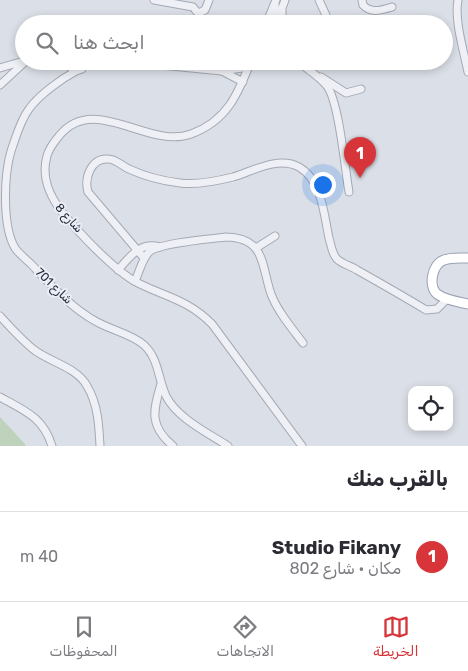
<!DOCTYPE html>
<html lang="ar">
<head>
<meta charset="utf-8">
<style>
  :root { --surface:#fff; --page:#f2f2f3; --text:#2b2b33; --muted:#7c7c81; --line:#e1e1e2; --accent:#d8353a }
  body { margin:0; font-family:Rubik,Vazirmatn,sans-serif; background:var(--page); color:var(--text); direction:rtl }
  .controls { position:absolute; right:15px; bottom:15px; display:grid; overflow:hidden; border-radius:10px; box-shadow:0 2px 8px #0003 }
  .controls button { width:45px; height:45px; display:grid; place-items:center; padding:0; border:0; border-bottom:1px solid var(--line); background:var(--surface); color:var(--text); font:25px sans-serif }
  .you { position:absolute; left:322px; top:184px; width:18px; height:18px; margin:-12px; border:4px solid #fff; border-radius:50%; background:#1a73e8; box-shadow:0 0 0 8px #1a73e833 }
  .badge { display:grid; place-items:center; width:32px; height:32px; border-radius:50%; background:var(--accent); color:#fff; font-size:16px; font-weight:700 }
  .pin { position:absolute; translate:-50% -41px; filter:drop-shadow(0 1px 2px #0008) }
  .pin::after { content:''; position:absolute; top:26px; width:18px; height:15px; background:inherit; clip-path:polygon(0 0,100% 0,50% 100%) }
  .list { margin:0; padding:0; list-style:none }
  h2 { display:flex; justify-content:space-between; align-items:center; height:65px; margin:0; padding:0 20px; font-size:21px }
  h2 small { font-size:16px; font-weight:400; color:var(--muted) }
  .list li { display:grid; grid-template-columns:32px 1fr auto; gap:15px; align-items:center; box-sizing:border-box; height:90px; padding:0 20px; border-top:1px solid var(--line) }
  .list b { display:block; font-size:19px; white-space:nowrap }
  .list p { margin:0; font-size:16px; white-space:nowrap; color:var(--muted) }
  .list em { font-size:16px; font-style:normal; color:var(--muted) }
  .icon { flex:none; width:28px; height:28px; fill:none; stroke:currentColor; stroke-width:2; stroke-linecap:round; stroke-linejoin:round }
  .map { position:relative; flex:none; width:468px; height:446px; overflow:hidden; direction:ltr }
  .search { position:absolute; background:var(--surface); box-shadow:0 2px 8px #0003; left:15px; right:15px; top:15px; height:55px; display:flex; align-items:center; gap:12px; box-sizing:border-box; padding:0 18px; border-radius:28px; color:var(--muted); font-size:19px }
  .sheet { height:155px; background:var(--surface) }
  nav { display:flex; justify-content:space-around; align-items:center; box-sizing:border-box; height:70px; border-top:1px solid var(--line); background:var(--surface); font-size:14px; color:var(--muted) }
  nav a { display:grid; justify-items:center; gap:2px }
  nav .on { color:var(--accent) }
  .map>svg:first-child { display:block }
  .green { fill:#bfd2bc }
  .lines { fill:none; stroke-linecap:round; stroke-linejoin:round }
  .minor-casing { stroke:#a4a9b4; stroke-width:9 }
  .major-casing { stroke:#9aa1b4; stroke-width:11 }
  .minor { stroke:#eef0f5; stroke-width:7 }
  .major { stroke:#fff; stroke-width:9 }
  .labels { text-anchor:middle; dominant-baseline:central; stroke-width:4; stroke-linejoin:round; paint-order:stroke }
  .street-label { font-size:12px; fill:#242b3e; stroke:#ebeef5 }
</style>
</head>
<body>
<div class="map">
<svg width="468" height="446" viewBox="0 0 468 446">
  <rect width="100%" height="100%" fill="#dbdfe7"/>
  <path class="green" d="M0 417 25 444V446H0Z"/>
  <g class="lines">
    <defs>
      <g id="minor">
        <path d="M154 0 193 7 196 11 199 13 205 10 209 0"/>
        <path d="M319 0 330 24"/>
        <path d="M362 0 363 5C371 14 382 10 392 7"/>
        <path d="M458 0C454 20 464 52 468 72"/>
        <path d="M275 4 277 24"/>
        <path d="M266 24 276 0"/>
        <path d="M282 24V8L285 0"/>
        <path d="M70 61V67L76 71 82 69 84 61"/>
        <path d="M120 61 222 71 249 67"/>
        <path d="M251 61C238 94 227 121 191 134 148 150 94 92 59 136 54 142 49 148 47 156 41 177 49 195 62 212 78 232 114 270 136 282 165 297 187 299 212 324L302 446"/>
        <path d="M297 61C307 69 319 76 327 86 339 102 345 169 349 192"/>
        <path d="M84 66 102 61"/>
        <path d="M0 68 24 61"/>
        <path d="M76 71C61 79 39 95 29 109 20 121 16 137 11 151 4 175 2 226 15 248 19 254 26 259 31 264 51 285 71 308 97 322 111 330 132 334 144 345 159 359 158 379 166 396 177 418 208 433 228 446"/>
        <path d="M222 71 243 82"/>
        <path d="M321 77 346 93 361 89"/>
        <path d="M0 85 26 61"/>
        <path d="M256 248 275 236"/>
        <path d="M144 258 88 192C84 178 91 158 108 159 116 159 122 166 129 169 144 176 163 181 180 183 196 185 217 181 233 177 253 171 278 156 299 167 322 180 324 215 329 238 331 245 332 254 337 259 342 264 351 266 357 270 380 283 403 296 426 310L437 309 447 299"/>
        <path d="M118 270C130 257 140 241 160 247"/>
        <path d="M135 281C139 273 142 259 149 252 159 243 210 239 226 237 266 238 261 265 271 294 278 312 291 327 303 343"/>
        <path d="M0 316C10 327 21 339 33 349 49 362 77 367 87 386 98 404 99 426 100 446"/>
        <path d="M161 384C153 411 149 426 173 446"/>
        <path d="M0 397C25 411 43 417 52 446"/>
      </g>
      <path id="major" d="M468 258C461 258 451 257 444 260 432 264 428 286 437 294 445 300 459 302 468 304"/>
    </defs>
    <use href="#minor" class="minor-casing"/>
    <use href="#major" class="major-casing"/>
    <use href="#minor" class="minor"/>
    <use href="#major" class="major"/>
  </g>
  <g class="labels">
    <g class="street-label">
      <text transform="translate(69 218) rotate(48)">شارع 8</text>
      <text transform="translate(54 286) rotate(44)">شارع 701</text>
    </g>
  </g>
</svg>
<div class="controls">
<button><svg class="icon" aria-label="locate" viewBox="0 0 24 24"><circle cx="12" cy="12" r="6"/><path d="M12 2v4M12 18v4M2 12h4M18 12h4"/></svg></button>
</div>
<div class="you"></div>
<div class="pin badge" style="left:360px;top:178px">1</div>
<div class="search"><svg class="icon" aria-label="search" viewBox="0 0 24 24"><circle cx="10" cy="10" r="6"/><path d="M15 15l6 6"/></svg>ابحث هنا</div>
</div>
<section class="sheet">
<h2>بالقرب منك<small></small></h2>
<ul class="list">
<li><span class="badge">1</span><div><b>Studio Fikany</b><p>مكان · شارع 802</p></div><em>40 m</em></li>
</ul>
</section>
<nav>
<a class="on"><svg class="icon" aria-label="map" viewBox="0 0 24 24"><path d="M3 6l6-2 6 2 6-2v14l-6 2-6-2-6 2zM9 4v14M15 6v14"/></svg>الخريطة</a>
<a><svg class="icon" aria-label="directions" viewBox="0 0 24 24"><path d="M12 3l9 9-9 9-9-9zM9 14v-3h6M13 9l2 2-2 2"/></svg>الاتجاهات</a>
<a><svg class="icon" aria-label="saved" viewBox="0 0 24 24"><path d="M7 4h10v16l-5-4-5 4z"/></svg>المحفوظات</a>
</nav>
</body>
</html>
